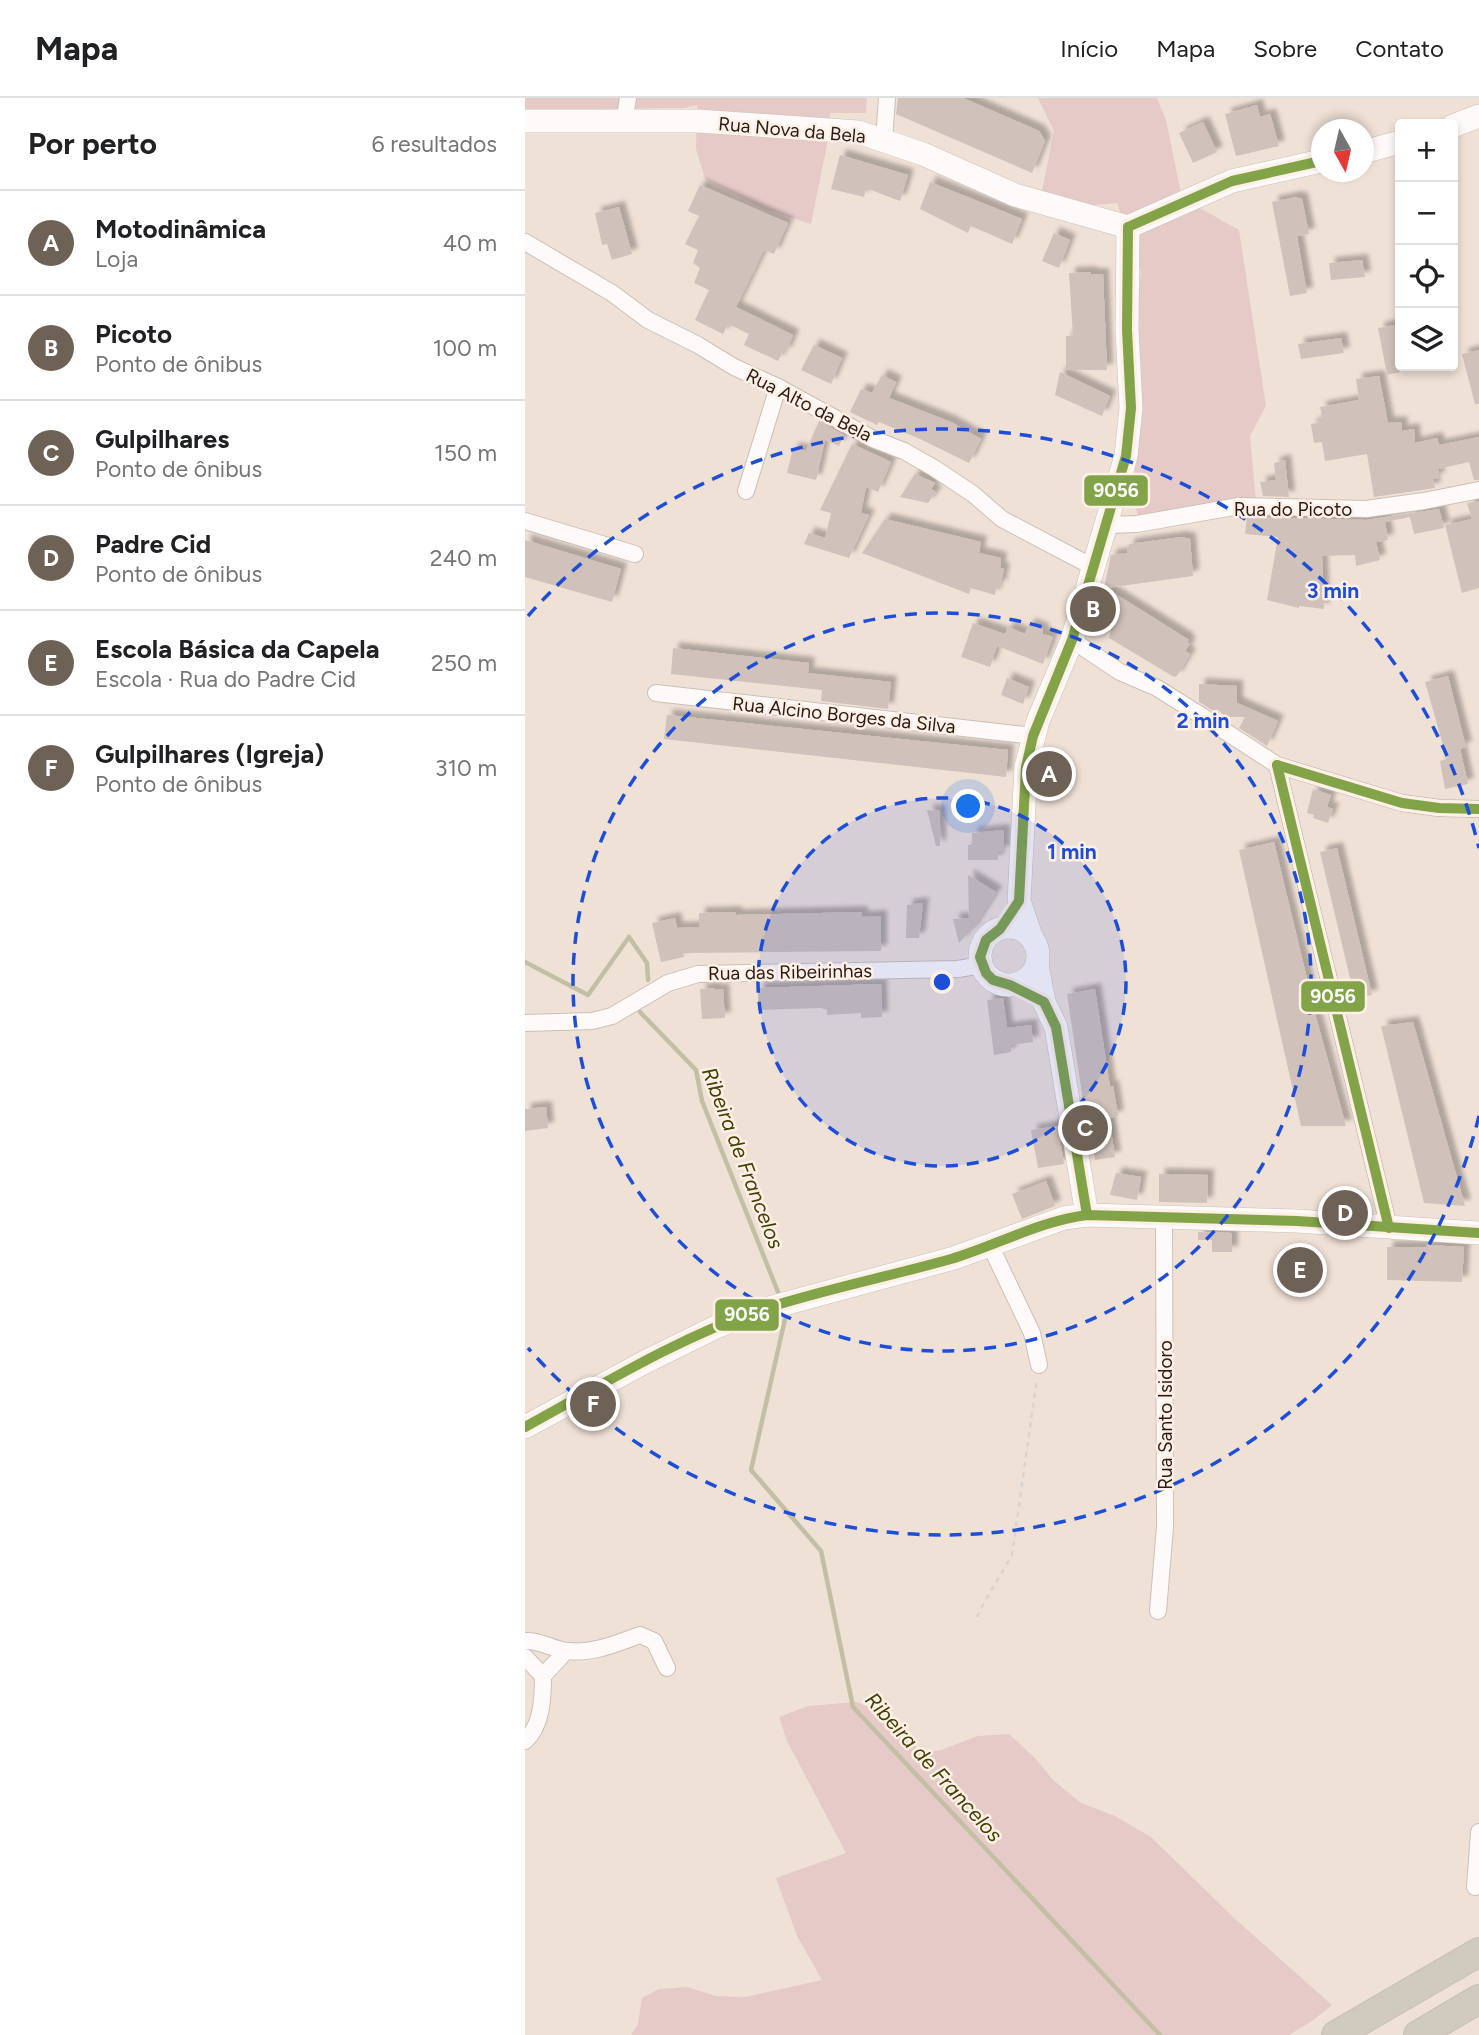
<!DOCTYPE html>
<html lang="pt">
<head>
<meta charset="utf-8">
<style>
  :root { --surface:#fff; --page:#f2f2f2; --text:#202124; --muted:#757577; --line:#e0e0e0; --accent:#6e6257 }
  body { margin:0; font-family:Figtree,sans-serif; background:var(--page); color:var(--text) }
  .controls { position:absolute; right:21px; top:21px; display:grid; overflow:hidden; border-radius:7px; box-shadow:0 4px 10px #0003 }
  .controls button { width:63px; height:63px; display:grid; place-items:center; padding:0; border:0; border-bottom:2px solid var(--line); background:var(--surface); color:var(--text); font:35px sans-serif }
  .compass { position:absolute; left:786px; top:21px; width:63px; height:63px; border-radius:50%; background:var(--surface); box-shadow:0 4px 10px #0003; rotate:172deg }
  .you { position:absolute; left:444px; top:709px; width:24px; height:24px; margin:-18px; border:5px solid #fff; border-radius:50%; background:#1a73e8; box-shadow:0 0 0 10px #1a73e833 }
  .badge { display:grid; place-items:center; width:46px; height:46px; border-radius:50%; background:var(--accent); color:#fff; font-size:23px; font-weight:700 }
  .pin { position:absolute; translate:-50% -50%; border:4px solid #fff; box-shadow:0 2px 7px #0006 }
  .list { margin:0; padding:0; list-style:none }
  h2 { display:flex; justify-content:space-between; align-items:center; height:91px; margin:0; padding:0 28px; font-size:30px }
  h2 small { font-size:23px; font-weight:400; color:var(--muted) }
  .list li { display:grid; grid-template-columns:46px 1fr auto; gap:21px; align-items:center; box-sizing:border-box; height:105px; padding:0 28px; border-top:2px solid var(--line) }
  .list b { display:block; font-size:26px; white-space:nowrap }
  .list p { margin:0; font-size:23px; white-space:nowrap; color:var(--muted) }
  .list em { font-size:23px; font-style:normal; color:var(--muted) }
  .icon { flex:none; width:38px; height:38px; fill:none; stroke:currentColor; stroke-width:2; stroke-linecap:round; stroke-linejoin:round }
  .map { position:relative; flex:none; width:954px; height:1937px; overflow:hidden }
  header { display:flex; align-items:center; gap:42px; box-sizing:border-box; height:98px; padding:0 35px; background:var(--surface); border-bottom:2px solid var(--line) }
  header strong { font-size:33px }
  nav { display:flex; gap:38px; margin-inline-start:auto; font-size:24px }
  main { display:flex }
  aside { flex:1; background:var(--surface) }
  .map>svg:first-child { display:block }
  .green { fill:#e5cac8 }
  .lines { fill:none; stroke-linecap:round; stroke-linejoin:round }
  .stream { stroke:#c2bfa4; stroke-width:4.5 }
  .building { fill:#d0c1ba; filter:url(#shadow) }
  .street-casing { stroke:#ccc0b6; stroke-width:18 }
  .secondary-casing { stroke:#ccc0b6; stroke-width:24 }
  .highway-casing { stroke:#c6bfb9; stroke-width:30 }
  .path { stroke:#d8d4d1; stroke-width:2.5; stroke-dasharray:5 5; stroke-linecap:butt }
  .street { stroke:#fdfaf9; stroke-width:16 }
  .secondary { stroke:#fdfaf9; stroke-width:23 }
  .highway { stroke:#d1cbbf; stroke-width:28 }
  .bus-1-casing { stroke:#fef0e6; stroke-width:16 }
  .bus-1 { stroke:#82a348; stroke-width:10 }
  .ring { fill:none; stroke:#1d4ed8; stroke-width:3.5; stroke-dasharray:12 9 }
  .labels { text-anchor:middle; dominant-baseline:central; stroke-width:5; stroke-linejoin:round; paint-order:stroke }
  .street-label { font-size:19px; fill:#281d13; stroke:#fef0e6 }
  .water-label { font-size:21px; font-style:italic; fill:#404203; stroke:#fef0e6 }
  .centre { fill:#1d4ed8; stroke:#fef0e6; stroke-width:3.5 }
  .ring-label { font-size:21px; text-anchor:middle; font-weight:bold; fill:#1d4ed8; stroke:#fef0e6; stroke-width:5; stroke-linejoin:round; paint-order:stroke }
  .line-badge { stroke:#fef0e6; stroke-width:2.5 }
  .badge-label { font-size:19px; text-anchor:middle; font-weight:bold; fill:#fff }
</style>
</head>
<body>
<header>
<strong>Mapa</strong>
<nav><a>Início</a><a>Mapa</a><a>Sobre</a><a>Contato</a></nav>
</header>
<main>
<aside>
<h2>Por perto<small>6 resultados</small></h2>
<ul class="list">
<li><span class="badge">A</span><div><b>Motodinâmica</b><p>Loja</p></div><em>40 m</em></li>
<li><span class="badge">B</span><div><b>Picoto</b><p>Ponto de ônibus</p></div><em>100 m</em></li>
<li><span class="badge">C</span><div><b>Gulpilhares</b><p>Ponto de ônibus</p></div><em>150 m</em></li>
<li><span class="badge">D</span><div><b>Padre Cid</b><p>Ponto de ônibus</p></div><em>240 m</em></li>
<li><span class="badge">E</span><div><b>Escola Básica da Capela</b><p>Escola · Rua do Padre Cid</p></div><em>250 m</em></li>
<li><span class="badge">F</span><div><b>Gulpilhares (Igreja)</b><p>Ponto de ônibus</p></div><em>310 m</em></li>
</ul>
</aside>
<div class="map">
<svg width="954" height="1937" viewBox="0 0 954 1937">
  <defs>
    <filter id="shadow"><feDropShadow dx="6" dy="-6" stdDeviation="2" flood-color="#0004"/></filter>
  </defs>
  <rect width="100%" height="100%" fill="#f0e1d6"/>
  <g class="green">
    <path d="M0 0H342L341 15H305V32L286 126 240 111 180 81 171 51 172 7 158 10 0 12Z"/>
    <path d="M513 0H632L641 22 657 100 714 132 741 308 725 338 731 404 613 419 608 396 616 296 611 228 616 173 592 105 569 107 517 93 529 33Z"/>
    <path d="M332 1604 354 1614 398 1655 416 1652 453 1638 484 1636 510 1660 528 1682 556 1705 590 1718 626 1739 708 1819 807 1907 787 1923 764 1937H106L113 1926 117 1900 134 1891 162 1889 191 1898 220 1899 297 1882 272 1838 251 1780 321 1755 262 1643 254 1619 283 1608Z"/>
  </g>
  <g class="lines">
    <g class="stream">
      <path d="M0 864 63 897 104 839 122 865 123 882"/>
      <path d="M115 914 171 972 177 1003 253 1194"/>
      <path d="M260 1221 226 1372 296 1453 328 1609 635 1937"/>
    </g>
  </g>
  <g class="building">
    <path d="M373 0H438L514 33 520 43 507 75 371 16Z"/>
    <path d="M732 7 735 19 745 16 754 48 711 58 700 16Z"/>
    <path d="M678 24 692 54 668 65 654 35Z"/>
    <path d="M315 57 383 77 375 103 341 90 339 99 306 91Z"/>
    <path d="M405 84 497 121 487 146 446 128 443 135 395 111Z"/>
    <path d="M175 87 263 125 249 156 239 152 211 209 268 237 261 255 258 253 253 263 219 247 224 236 203 226 198 236 170 222 184 192 169 185 175 170 168 165 173 152 160 146 174 118 163 113Z"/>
    <path d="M771 99 777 101 784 136 772 138 782 195 765 198 747 104Z"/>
    <path d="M94 109 107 156 87 162 82 146 77 147 70 115Z"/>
    <path d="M529 135 545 142 534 170 517 163Z"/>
    <path d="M837 162 840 179 806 182 804 165Z"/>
    <path d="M565 174 566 176H578L582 272H541V238H548L544 175Z"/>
    <path d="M875 226V274L862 277 853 230Z"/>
    <path d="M816 240 819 255 776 261 773 246Z"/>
    <path d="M289 247 317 260 306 286 276 272Z"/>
    <path d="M954 252V306H950L937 256Z"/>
    <path d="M535 274 585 298 577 318 530 297Z"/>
    <path d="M357 277 371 284 364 300 426 324 456 341 444 365 395 341 354 324 352 327 325 314 336 291 347 295Z"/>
    <path d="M854 278 863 325 876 324 877 333 889 331 890 345 912 340 914 347 954 339V382H949L944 364 913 371 914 380 908 381 910 390 849 399 842 356 800 363 797 344 789 345 786 326 793 325 792 320 797 319 795 309 834 302 831 281Z"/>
    <path d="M294 323 319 337 314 348 300 342 291 382 262 375 268 350 281 353Z"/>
    <path d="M327 346 366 364 353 394 341 389 336 415 344 417 324 460 279 446 284 435 300 440 306 415 295 412Z"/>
    <path d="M760 362 764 399 738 398 735 384 751 382 749 365Z"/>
    <path d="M390 376 410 385 406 391 411 394 403 405 375 399Z"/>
    <path d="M954 403V490L937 495 920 427 947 421 942 405Z"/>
    <path d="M914 411 919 430 889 436 885 419 860 424 863 442 851 444 855 462 831 468 830 457 797 458 799 511 774 508V510L742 502 753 439 720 436 722 419 841 422Z"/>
    <path d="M360 421 456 444 454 455 476 460 475 470 479 471 475 489 472 487 470 497 446 490 444 496 337 455Z"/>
    <path d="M656 439 665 441 668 478 581 490 664 542 662 544 665 546 660 553 665 556 652 578 649 579 584 540 586 532 572 524 579 504H576L586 457 602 455 604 446Z"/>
    <path d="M0 442 96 471 87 504 0 479Z"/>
    <path d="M448 525 480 536 483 529 500 536 504 526 518 531V536L528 539 518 566 472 548 465 569 436 559Z"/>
    <path d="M148 550 284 565 283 575 366 584 363 611 296 603 297 592 146 576Z"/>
    <path d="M923 578 941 649 935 651 943 686 920 691 915 663 922 661 900 584Z"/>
    <path d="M482 580 504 589 498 606 476 597Z"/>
    <path d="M674 586 712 588V605L753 623 742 648 714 630 720 619H701L692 611 690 614 674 604Z"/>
    <path d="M142 617 483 652 481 679 139 641Z"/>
    <path d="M788 691 806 697 802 709 808 711 803 725 788 720 789 717 782 715Z"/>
    <path d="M402 712 415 713V748H411Z"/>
    <path d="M479 732V754H473V762H443V747L447 746V735Z"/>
    <path d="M749 744 784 889 773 892 778 915 789 912 821 1028H776L714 752Z"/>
    <path d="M812 750 847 897 830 901 795 754Z"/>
    <path d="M443 777 471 794 445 835V833L434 845 428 821 444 820Z"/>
    <path d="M398 805 394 840H381L382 807Z"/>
    <path d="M211 814V817L337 814V819L356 818V853L158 855 159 859 136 864 127 825 150 820 152 830 174 829V815Z"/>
    <path d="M356 886 357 919 336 920V915L302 917V912L296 910 233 912V890Z"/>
    <path d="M189 890 190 892 198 891 200 920 177 921 175 891Z"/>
    <path d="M570 891 585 989 588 988 593 1018 584 1020 590 1059 570 1062 564 1023H561L542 896Z"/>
    <path d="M478 900 482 930 506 927 508 944 486 947V954L469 957 462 902Z"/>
    <path d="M888 924 940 1108 899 1105 856 928Z"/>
    <path d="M21 1009 23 1030 0 1033V1011Z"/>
    <path d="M533 1028 539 1066 513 1070 506 1032Z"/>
    <path d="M591 1075 616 1079 612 1102 585 1097Z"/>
    <path d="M634 1076 683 1077 682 1105 634 1104Z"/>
    <path d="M521 1083 530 1108 497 1121 487 1096Z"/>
    <path d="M673 1134 707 1135V1154H687V1142H673Z"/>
    <path d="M901 1147 939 1149 937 1184 862 1182V1149H901Z"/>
  </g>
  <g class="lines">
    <defs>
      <g id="street">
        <path d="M99 24 103 0"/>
        <path d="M359 42 362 0"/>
        <path d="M0 144 87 195 123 222 173 247 209 269 253 289 348 341 379 353 409 370 448 396 477 421 568 469"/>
        <path d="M221 393 253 289"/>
        <path d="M0 423 110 456"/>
        <path d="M581 427 612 426 714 408 841 411 899 403 954 392"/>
        <path d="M547 542 595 574 632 590 672 615 752 667 877 705 914 710 954 711"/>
        <path d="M131 595 508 638"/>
        <path d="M752 667 864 1130"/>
        <path d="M0 925 67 923 87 918 143 885 173 876 433 871 457 867"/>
        <path d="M465 1147 507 1235 514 1267"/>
        <path d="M633 1513 640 1429 639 1120"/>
        <path d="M0 1543C16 1542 28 1552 44 1553 68 1556 92 1545 115 1537L129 1543 142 1570"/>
        <path d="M0 1559 18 1578C18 1600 17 1628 0 1643"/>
        <path d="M18 1578 41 1553"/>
        <path d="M950 1789 954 1734"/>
      </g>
      <g id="secondary">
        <path d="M0 23H173L333 34 398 56 490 97 603 129"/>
        <path d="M928 28 954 18"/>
        <path d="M838 54 875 44"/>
        <path d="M603 129 707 83 796 63"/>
        <circle cx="484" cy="858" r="29"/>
        <path d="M507 841 494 803 501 669 513 623 547 542 601 358 606 310 602 232 603 129"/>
        <path d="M512 867 519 904 531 929 562 1117"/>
        <path d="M0 1329 120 1264 191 1229 233 1213 429 1160 539 1120 562 1117 772 1123 954 1135"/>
      </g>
      <g id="highway">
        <path d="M811 1937 954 1854"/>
        <path d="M893 1937 954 1901"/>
      </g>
    </defs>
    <use href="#street" class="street-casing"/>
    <use href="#secondary" class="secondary-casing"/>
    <use href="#highway" class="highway-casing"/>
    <path class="path" d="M452 1519 460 1503 487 1457 512 1280"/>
    <use href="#street" class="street"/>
    <use href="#secondary" class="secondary"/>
    <use href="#highway" class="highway"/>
    <defs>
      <g id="bus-1">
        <path d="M603 129 707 83 796 63"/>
        <path d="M752 667 864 1130"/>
        <path d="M752 667 877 705 914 710 954 711"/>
        <path d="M562 1117 531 929 519 904 485 887 468 882 461 875 455 859 461 842 475 831 494 803 501 669 508 638 547 542 601 358 606 310 602 232 603 129"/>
        <path d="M0 1329C75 1288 151 1241 232 1213 295 1192 362 1179 426 1161 472 1147 515 1123 562 1117L772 1123 954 1135"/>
      </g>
    </defs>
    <use href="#bus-1" class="bus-1-casing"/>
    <use href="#bus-1" class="bus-1"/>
  </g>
  <circle cx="417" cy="884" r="184" fill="#1d4ed8" fill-opacity=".12"/>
  <g class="ring">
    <circle cx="417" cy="884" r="184"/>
    <circle cx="417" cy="884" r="369"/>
    <path d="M954 1018A553 553 0 0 1 3 1250M3 518A553 553 0 0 1 954 750"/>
  </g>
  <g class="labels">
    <g class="street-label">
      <text transform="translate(267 32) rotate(5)">Rua Nova da Bela</text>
      <text transform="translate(284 307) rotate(27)">Rua Alto da Bela</text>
      <text x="768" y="411">Rua do Picoto</text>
      <text transform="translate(319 617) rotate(6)">Rua Alcino Borges da Silva</text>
      <text transform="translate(265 874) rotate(-1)">Rua das Ribeirinhas</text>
      <text transform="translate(640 1317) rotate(-90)">Rua Santo Isidoro</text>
    </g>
    <g class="water-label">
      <text transform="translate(218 1060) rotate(69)">Ribeira de Francelos</text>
      <text transform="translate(409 1669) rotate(48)">Ribeira de Francelos</text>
    </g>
  </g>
  <circle cx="417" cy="884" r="10" class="centre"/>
  <g class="ring-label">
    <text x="808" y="500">3 min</text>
    <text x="678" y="630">2 min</text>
    <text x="547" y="761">1 min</text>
  </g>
  <g class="line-badge">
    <rect x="558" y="376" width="66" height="33" rx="7" fill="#82a348"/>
    <rect x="775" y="882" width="66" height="33" rx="7" fill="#82a348"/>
    <rect x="189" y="1200" width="66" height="34" rx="7" fill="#82a348"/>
  </g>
  <g class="badge-label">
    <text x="591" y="399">9056</text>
    <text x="808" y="905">9056</text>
    <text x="222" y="1223">9056</text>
  </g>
</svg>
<div class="controls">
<button>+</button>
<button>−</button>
<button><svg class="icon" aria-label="locate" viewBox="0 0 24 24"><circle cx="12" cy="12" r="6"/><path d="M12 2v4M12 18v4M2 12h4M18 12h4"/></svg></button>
<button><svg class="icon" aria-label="layers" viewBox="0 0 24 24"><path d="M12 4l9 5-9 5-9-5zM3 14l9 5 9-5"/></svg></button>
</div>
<svg class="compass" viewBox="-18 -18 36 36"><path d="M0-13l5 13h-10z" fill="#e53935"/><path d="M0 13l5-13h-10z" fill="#757577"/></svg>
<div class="you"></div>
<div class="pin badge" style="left:524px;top:676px">A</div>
<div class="pin badge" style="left:568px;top:511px">B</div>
<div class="pin badge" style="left:560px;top:1030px">C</div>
<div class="pin badge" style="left:820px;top:1115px">D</div>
<div class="pin badge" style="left:775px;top:1172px">E</div>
<div class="pin badge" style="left:68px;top:1306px">F</div>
</div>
</main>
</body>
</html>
